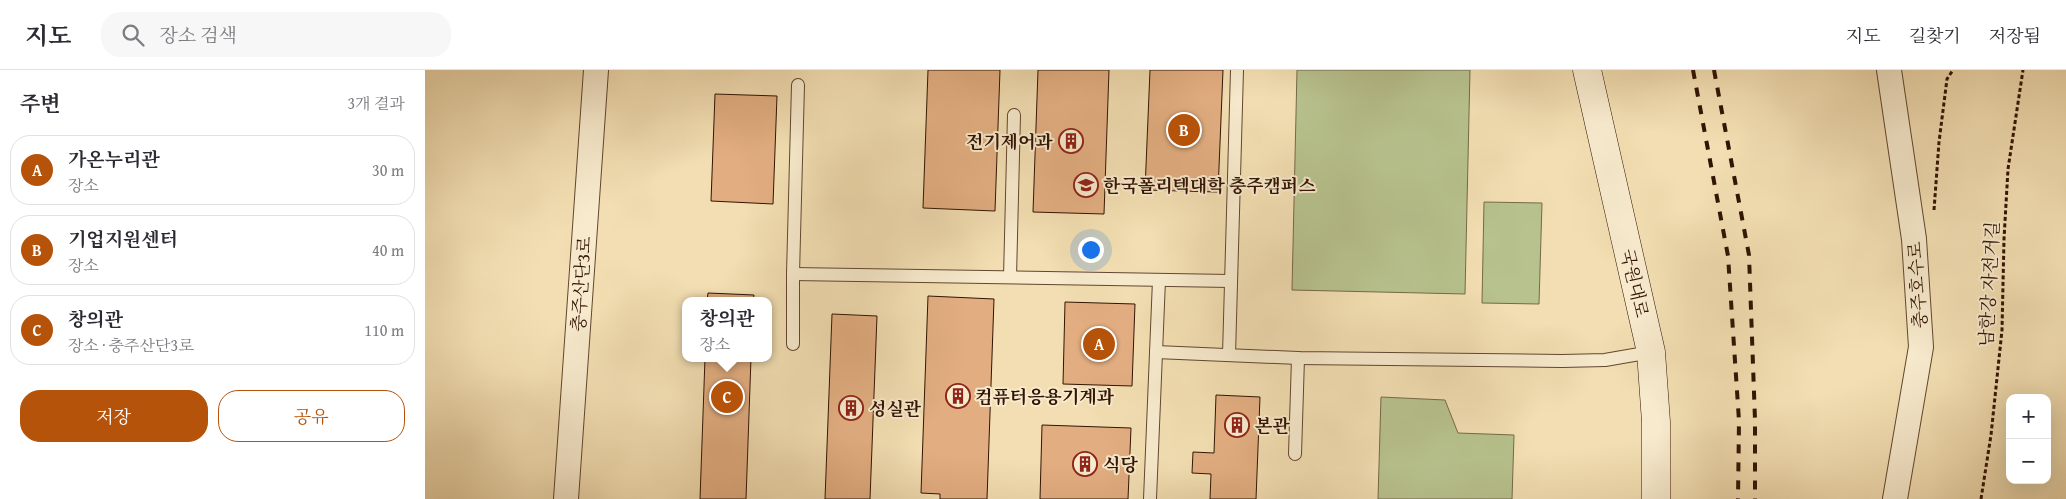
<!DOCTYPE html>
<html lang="ko">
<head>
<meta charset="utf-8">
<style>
  :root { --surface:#fff; --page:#f7f7f7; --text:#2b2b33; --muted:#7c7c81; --line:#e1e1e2; --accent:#b45309 }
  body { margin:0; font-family:"Gentium Book Plus","Noto Serif KR",serif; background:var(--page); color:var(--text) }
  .controls { position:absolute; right:15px; bottom:15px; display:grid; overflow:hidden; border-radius:10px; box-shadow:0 5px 20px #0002 }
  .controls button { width:45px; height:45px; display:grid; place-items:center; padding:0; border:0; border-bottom:1px solid var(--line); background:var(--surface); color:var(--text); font:25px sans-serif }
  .you { position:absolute; left:665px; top:179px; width:18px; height:18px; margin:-12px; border:4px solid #fff; border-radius:50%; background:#1a73e8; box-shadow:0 0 0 8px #1a73e833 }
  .badge { display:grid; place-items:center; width:32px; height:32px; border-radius:50%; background:var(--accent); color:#fff; font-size:16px; font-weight:700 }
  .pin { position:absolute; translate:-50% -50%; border:2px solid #fff; box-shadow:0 1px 5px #0006 }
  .popup { position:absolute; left:257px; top:227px; width:90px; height:65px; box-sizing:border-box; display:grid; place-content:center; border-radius:10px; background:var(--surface); filter:drop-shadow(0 1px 4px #0005); font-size:16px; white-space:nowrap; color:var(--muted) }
  .popup b { font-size:19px; color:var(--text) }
  .popup::after { content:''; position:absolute; left:50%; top:100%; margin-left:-10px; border:10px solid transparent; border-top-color:var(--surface) }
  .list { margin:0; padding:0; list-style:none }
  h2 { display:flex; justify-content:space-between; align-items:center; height:65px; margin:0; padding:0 20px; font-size:21px }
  h2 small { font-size:16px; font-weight:400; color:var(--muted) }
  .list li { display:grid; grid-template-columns:32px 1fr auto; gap:15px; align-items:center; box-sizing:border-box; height:70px; margin:0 10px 10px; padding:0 10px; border:1px solid var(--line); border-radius:20px }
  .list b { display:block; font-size:19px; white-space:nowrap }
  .list p { margin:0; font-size:16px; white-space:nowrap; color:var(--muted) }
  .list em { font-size:16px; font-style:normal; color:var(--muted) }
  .actions { display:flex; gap:10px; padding:15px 20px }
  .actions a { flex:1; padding:11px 0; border:1px solid var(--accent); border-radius:20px; text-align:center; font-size:18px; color:var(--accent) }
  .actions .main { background:var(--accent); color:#fff }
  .icon { flex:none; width:28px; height:28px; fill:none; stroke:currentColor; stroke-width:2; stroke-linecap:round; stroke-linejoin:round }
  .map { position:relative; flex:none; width:1641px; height:429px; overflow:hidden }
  header { display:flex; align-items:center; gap:30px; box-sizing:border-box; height:70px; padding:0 25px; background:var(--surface); border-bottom:1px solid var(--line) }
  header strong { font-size:24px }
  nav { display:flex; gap:28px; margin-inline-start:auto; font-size:18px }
  .search { width:350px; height:45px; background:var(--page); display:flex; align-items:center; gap:12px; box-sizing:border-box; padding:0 18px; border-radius:20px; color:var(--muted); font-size:19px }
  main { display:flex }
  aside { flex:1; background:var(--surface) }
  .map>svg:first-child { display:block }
  .green { fill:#b7c28e; stroke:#746a48 }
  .building { fill:#e2ae81; stroke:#321303 }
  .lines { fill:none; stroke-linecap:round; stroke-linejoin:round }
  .lane-casing { stroke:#62462f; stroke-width:14 }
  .street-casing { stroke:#62462f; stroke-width:26 }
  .secondary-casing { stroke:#321303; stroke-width:29 }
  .path { stroke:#321303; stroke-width:3; stroke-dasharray:4 2.5; stroke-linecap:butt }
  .lane { stroke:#f7eacd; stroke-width:12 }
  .street { stroke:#f7eacd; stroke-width:24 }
  .secondary { stroke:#f7eacd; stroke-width:28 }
  .rail { stroke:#321303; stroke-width:4; stroke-dasharray:9 9; stroke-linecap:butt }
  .labels { text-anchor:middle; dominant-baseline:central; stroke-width:4; stroke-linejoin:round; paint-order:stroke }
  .poi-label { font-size:18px; font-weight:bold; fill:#321303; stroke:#f7eacd; text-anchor:start }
  .street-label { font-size:18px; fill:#321303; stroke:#f7eacd }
</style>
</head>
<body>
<header>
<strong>지도</strong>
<div class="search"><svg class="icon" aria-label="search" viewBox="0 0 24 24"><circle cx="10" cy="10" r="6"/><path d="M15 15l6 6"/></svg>장소 검색</div>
<nav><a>지도</a><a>길찾기</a><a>저장됨</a></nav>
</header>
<main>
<aside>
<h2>주변<small>3개 결과</small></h2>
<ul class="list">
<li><span class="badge">A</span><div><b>가온누리관</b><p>장소</p></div><em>30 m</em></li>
<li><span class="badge">B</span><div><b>기업지원센터</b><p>장소</p></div><em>40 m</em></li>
<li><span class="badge">C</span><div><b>창의관</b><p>장소 · 충주산단3로</p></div><em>110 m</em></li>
</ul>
<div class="actions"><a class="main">저장</a><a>공유</a></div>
</aside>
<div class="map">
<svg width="1641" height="429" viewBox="0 0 1641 429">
  <rect width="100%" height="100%" fill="#f2deb2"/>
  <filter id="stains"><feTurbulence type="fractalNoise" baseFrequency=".004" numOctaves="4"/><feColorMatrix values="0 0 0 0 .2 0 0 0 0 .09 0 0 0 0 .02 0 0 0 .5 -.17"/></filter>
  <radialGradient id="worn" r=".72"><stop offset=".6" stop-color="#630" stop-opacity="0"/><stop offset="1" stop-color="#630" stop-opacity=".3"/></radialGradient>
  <g class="green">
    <path d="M872 0H1045L1040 224 867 220Z"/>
    <path d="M1059 132 1117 133 1114 234 1057 233Z"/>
    <path d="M956 327 1020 330 1033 363 1089 365 1087 429H953Z"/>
  </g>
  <g class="building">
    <path d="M503 0H575L570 141 498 138Z"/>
    <path d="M613 0H684L679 144 608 142Z"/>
    <path d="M725 0H798L793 122 720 120Z"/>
    <path d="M290 24 352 26 348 134 286 131Z"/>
    <path d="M283 223 329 225 328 231H282Z"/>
    <path d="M503 226 569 229 562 429H515V424L496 423Z"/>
    <path d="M640 232 710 234 707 316 638 314Z"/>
    <path d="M407 244 452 246 445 429H400Z"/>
    <path d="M280 288H326L321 429H275Z"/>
    <path d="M791 325 835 327 831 429H785L786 404 767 403 768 382 789 383Z"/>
    <path d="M617 355 706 358 703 429H615Z"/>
  </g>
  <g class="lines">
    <defs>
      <g id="lane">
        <path d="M368 204 806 211"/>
        <path d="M585 207 589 45"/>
        <path d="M368 274V204L373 15"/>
        <path d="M731 282 873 288 1137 291 1180 290 1226 282"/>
        <path d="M804 285 812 0"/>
        <path d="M870 384 873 288"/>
        <path d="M725 429 734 210"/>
      </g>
      <g id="street">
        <path d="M1464 0 1489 169 1496 277 1470 429"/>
        <path d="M141 429 171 0"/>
      </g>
      <path id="secondary" d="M1162 0 1226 282 1231 352V429"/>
    </defs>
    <use href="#lane" class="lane-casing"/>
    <use href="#street" class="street-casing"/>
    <use href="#secondary" class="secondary-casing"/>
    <g class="path">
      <path d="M1509 140 1514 72 1522 9 1528 0"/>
      <path d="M1556 429 1566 365 1577 260 1579 169 1583 99 1598 0"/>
    </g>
    <use href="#lane" class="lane"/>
    <use href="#street" class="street"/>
    <use href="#secondary" class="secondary"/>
    <g class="rail">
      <path d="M1268 0 1303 186 1314 351 1313 429"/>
      <path d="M1289 0 1324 185 1330 350V429"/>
    </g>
  </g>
  <defs>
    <symbol id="building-ring" viewBox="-11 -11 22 22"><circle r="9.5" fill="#f7eacd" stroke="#8f2418" stroke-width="1.5"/><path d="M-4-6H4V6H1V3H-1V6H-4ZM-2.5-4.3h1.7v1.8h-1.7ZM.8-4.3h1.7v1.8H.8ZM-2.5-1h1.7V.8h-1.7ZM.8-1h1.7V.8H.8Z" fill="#8f2418"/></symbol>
    <symbol id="university-ring" viewBox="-11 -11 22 22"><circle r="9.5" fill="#f7eacd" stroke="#8f2418" stroke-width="1.5"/><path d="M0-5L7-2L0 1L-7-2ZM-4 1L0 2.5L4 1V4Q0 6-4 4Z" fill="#8f2418"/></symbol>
  </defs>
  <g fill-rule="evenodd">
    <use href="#building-ring" x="632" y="57" width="28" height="28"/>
    <use href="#university-ring" x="647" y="101" width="28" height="28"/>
    <use href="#building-ring" x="519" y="312" width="28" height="28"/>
    <use href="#building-ring" x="412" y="324" width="28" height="28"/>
    <use href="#building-ring" x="798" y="341" width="28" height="28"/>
    <use href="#building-ring" x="646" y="380" width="28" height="28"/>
  </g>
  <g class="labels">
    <g class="poi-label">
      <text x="628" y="71" text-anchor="end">전기제어과</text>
      <text x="678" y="115">한국폴리텍대학 충주캠퍼스</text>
      <text x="550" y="326">컴퓨터응용기계과</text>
      <text x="444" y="338">성실관</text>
      <text x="830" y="355">본관</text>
      <text x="678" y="394">식당</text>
    </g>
    <g class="street-label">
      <text transform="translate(1210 213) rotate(77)">국원대로</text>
      <text transform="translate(156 214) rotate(-86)">충주산단3로</text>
      <text transform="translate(1564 214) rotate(-87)">남한강 자전거길</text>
      <text transform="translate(1492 215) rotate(-94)">충주호수로</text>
    </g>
  </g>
  <rect width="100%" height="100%" filter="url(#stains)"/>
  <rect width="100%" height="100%" fill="url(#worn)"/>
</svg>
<div class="controls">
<button>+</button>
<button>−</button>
</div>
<div class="you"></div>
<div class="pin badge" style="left:674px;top:274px">A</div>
<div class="pin badge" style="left:759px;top:60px">B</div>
<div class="pin badge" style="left:302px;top:327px">C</div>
<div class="popup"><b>창의관</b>장소</div>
</div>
</main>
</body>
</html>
